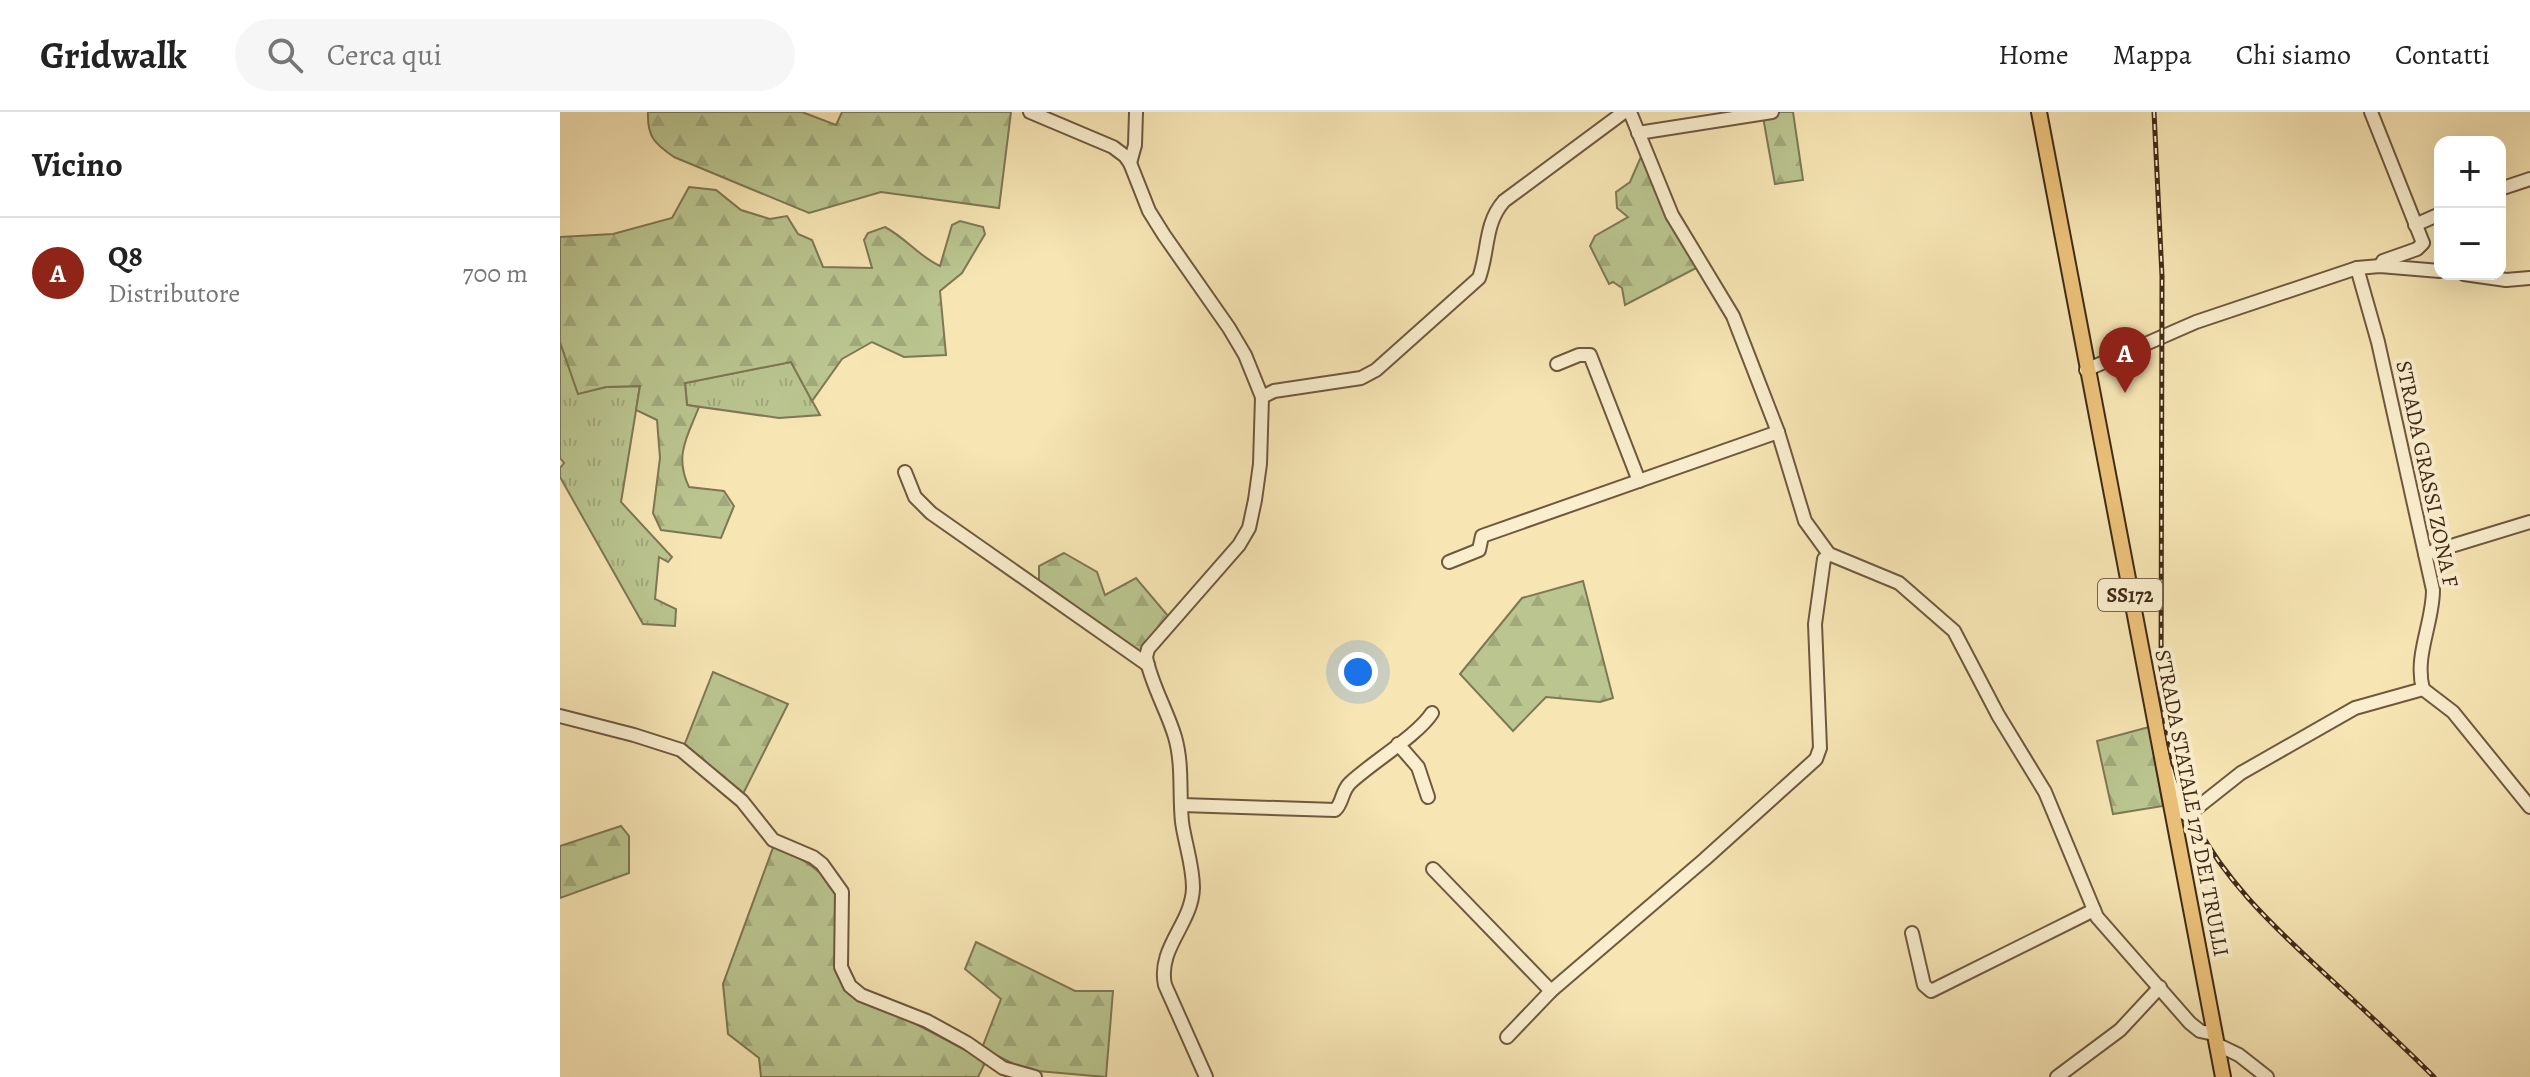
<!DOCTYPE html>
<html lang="it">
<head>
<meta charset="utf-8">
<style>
  :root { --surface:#fff; --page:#f6f6f6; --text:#222; --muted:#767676; --line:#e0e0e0; --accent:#8f2418 }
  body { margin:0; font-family:Alegreya,serif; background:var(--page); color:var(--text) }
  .controls { position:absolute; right:24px; top:24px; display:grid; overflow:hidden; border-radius:16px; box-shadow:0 8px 32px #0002 }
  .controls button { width:72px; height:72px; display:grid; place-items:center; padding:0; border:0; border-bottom:2px solid var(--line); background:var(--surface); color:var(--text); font:40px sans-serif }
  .you { position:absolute; left:798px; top:560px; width:28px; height:28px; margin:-20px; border:6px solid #fff; border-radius:50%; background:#1a73e8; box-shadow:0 0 0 12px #1a73e833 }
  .badge { display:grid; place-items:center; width:52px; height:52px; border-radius:50%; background:var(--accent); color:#fff; font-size:26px; font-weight:700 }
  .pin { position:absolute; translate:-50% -66px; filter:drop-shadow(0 2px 4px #0008) }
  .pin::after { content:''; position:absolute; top:42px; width:28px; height:24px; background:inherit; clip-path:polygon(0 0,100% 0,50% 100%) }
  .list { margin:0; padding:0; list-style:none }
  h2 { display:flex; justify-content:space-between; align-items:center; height:104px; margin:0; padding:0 32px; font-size:34px }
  h2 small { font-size:26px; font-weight:400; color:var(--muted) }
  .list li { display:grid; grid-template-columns:52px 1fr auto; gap:24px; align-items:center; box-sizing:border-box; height:112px; padding:0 32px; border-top:2px solid var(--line) }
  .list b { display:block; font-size:30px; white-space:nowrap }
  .list p { margin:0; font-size:26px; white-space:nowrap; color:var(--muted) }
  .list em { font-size:26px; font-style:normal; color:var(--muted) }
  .icon { flex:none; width:44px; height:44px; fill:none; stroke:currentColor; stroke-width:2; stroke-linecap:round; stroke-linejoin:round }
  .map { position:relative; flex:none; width:1970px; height:965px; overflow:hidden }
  header { display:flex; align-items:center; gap:48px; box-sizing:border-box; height:112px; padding:0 40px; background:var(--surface); border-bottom:2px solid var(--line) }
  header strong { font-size:38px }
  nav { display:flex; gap:44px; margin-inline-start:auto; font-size:28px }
  .search { width:560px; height:72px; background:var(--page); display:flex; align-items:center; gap:20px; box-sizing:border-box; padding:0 28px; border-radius:44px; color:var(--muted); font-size:30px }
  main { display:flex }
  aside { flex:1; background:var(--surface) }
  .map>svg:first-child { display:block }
  .grass { fill:url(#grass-tufts); stroke:#7e7853; stroke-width:2 }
  .forest { fill:url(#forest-firs); stroke:#7e7853; stroke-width:2 }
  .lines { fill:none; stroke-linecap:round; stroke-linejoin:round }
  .minor-casing { stroke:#6e593e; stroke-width:16 }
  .major-casing { stroke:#412a17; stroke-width:18 }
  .minor { stroke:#faeece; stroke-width:12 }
  .major { stroke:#ecc27a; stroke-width:14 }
  .rail-casing { stroke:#412a17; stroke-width:5 }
  .rail { stroke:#faeece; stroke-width:2; stroke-dasharray:6; stroke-linecap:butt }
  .minor-bridge-casing { stroke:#6e593e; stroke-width:16; stroke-linecap:butt }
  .minor-bridge { stroke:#faeece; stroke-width:12 }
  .labels { text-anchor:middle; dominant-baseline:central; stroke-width:8; stroke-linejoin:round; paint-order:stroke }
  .shield { fill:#faeece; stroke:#78654e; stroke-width:2 }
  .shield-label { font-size:20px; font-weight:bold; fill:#412a17 }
  .street-label { font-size:22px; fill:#412a17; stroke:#faeece }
</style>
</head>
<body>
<header>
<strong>Gridwalk</strong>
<div class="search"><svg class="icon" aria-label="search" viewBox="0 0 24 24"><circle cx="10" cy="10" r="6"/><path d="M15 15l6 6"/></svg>Cerca qui</div>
<nav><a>Home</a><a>Mappa</a><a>Chi siamo</a><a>Contatti</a></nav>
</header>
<main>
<aside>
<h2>Vicino<small></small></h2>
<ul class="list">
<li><span class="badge">A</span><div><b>Q8</b><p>Distributore</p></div><em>700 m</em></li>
</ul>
</aside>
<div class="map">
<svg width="1970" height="965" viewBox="0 0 1970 965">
  <defs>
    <pattern id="grass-tufts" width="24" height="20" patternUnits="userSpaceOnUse" patternTransform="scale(2)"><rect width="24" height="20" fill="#bac58f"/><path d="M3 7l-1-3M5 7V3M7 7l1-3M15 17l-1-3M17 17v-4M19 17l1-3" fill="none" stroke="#a1a97b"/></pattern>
    <pattern id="forest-firs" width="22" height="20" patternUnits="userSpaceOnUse" patternTransform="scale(2)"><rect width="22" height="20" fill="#bac58f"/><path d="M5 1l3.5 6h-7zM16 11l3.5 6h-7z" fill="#a1a97b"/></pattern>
  </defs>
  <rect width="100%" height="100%" fill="#f7e5b4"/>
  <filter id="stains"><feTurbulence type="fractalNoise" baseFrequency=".0025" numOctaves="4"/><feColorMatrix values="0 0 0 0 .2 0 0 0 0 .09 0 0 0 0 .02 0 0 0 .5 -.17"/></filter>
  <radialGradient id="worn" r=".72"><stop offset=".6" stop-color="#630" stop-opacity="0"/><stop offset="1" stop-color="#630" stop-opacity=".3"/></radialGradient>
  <g class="grass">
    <path d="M0 230 18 281 46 275 80 274 61 390 112 445 108 450 99 445 95 487 116 497 115 514 83 512 0 365V356L4 351 0 346Z"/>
    <path d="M231 250 260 303 219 306 127 293 125 271Z"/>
  </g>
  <g class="forest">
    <path d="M88 0H242L276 13 282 0H451L439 96 321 80 249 101 114 45C95 32 87 25 88 0Z"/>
    <path d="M1198 0H1233L1243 68 1215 72 1203 5Z"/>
    <path d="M1083 40 1140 154 1065 193 1062 176 1053 170 1049 172 1030 134 1035 124 1068 105 1057 96 1056 80 1070 70Z"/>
    <path d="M129 75 156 78 181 98 210 107 227 104 238 122 252 128 263 155 312 156 304 128 308 121 325 115C347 127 357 143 380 154L392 113 400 109 423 115 425 122 402 161 380 179 386 243 344 245 312 230 282 247 252 289 231 250 125 271 127 293 139 295C127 325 114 344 129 375L164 379 174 394 161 426 101 418 93 401 100 346 97 308 76 298 80 274 46 275 18 282 0 230V125L53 122 112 106Z"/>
    <path d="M504 441 537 460 545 483 576 466 609 505 584 541H579L479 473V454Z"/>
    <path d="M1023 469 1053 586 1040 590 986 585 953 619 900 562 962 486Z"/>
    <path d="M153 560 228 592 182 684 124 634Z"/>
    <path d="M1589 615 1603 694 1553 702 1537 629Z"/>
    <path d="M61 714 69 724V761L0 786V734Z"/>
    <path d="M214 733C243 747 265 758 280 787L286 875 426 949 418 965H201L199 946 168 922 163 872Z"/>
    <path d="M416 830 515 879H553L546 965 466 958 422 936 441 887 405 857Z"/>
  </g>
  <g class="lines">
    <defs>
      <g id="minor">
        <path d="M470 0 553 35 565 44 570 51 589 99 604 123 669 216 685 243 702 285 700 352 695 388 689 416 679 433 588 537 586 545C591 572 607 598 615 625 623 653 619 681 622 710 625 732 633 753 633 776 632 812 597 836 605 873L646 965"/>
        <path d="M1070 0 1112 103 1173 204 1218 320 1245 409 1269 442 1339 471 1394 519 1438 603 1485 680 1537 805 1630 911 1640 919 1654 922"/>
        <path d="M1811 0 1863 131 1857 137 1823 149 1820 154"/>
        <path d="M1078 21 1212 0"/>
        <path d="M570 51 575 33 576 0"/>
        <path d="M1940 77 1970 67"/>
        <path d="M1855 113 1880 102"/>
        <path d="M1797 156 1818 230 1873 478C1873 511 1854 544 1863 577"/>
        <path d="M1904 162 1946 168 1970 166"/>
        <path d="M997 252 1019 243H1030L1079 369"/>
        <path d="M1526 258 1636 210 1797 156 1820 154 1880 159"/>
        <path d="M702 285 714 279 801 266 816 258 919 166C929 138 924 112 944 89L1064 0"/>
        <path d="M345 360 355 385 371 401 588 553"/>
        <path d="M1865 442 1970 410"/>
        <path d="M889 450 919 438 922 424 1218 320"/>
        <path d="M1863 577 1893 600 1970 695"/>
        <path d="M0 604 74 623 121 638 182 689 213 728 253 745 262 752 282 780 281 855 290 874 301 883 367 909 407 931 443 956 475 965"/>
        <path d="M838 632 858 655 868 685"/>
        <path d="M1605 656 1614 668 1622 700 1626 702"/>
        <path d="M622 693 775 698C783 691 781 680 790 671 811 651 858 623 872 601"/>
        <path d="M1638 695 1681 661 1795 596 1863 577"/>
        <path d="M873 757 991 879"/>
        <path d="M1352 821 1364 873 1371 879 1534 798"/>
        <path d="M947 925 991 879 1145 747 1256 647 1260 636 1255 512 1264 447 1269 442"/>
        <path d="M1656 932 1679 943 1707 965"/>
        <path d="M1497 965 1560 918 1600 875"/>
      </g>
      <path id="major" d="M1479 0 1663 965"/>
    </defs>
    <use href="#minor" class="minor-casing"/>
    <use href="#major" class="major-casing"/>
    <use href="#minor" class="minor"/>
    <use href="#major" class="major"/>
    <defs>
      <path id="rail" d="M1594 0 1602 164 1601 574C1604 622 1615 670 1637 714 1665 767 1707 808 1750 848 1792 887 1834 925 1874 965"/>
    </defs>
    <use href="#rail" class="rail-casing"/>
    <use href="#rail" class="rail"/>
    <defs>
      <path id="minor-bridge" d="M1626 702 1638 695"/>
    </defs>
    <use href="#minor-bridge" class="minor-bridge-casing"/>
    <use href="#minor-bridge" class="minor-bridge"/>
  </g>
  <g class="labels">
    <rect class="shield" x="1538" y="467" width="64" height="32" rx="6"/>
    <g class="shield-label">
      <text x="1570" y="483">SS172</text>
    </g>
    <g class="street-label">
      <text transform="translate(1867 362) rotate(78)">STRADA GRASSI ZONA F</text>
      <text transform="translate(1632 691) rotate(79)">STRADA STATALE 172 DEI TRULLI</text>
    </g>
  </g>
  <rect width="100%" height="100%" filter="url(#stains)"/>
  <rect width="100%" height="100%" fill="url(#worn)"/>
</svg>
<div class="controls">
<button>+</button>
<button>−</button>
</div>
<div class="you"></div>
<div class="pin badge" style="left:1565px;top:281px">A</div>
</div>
</main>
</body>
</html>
